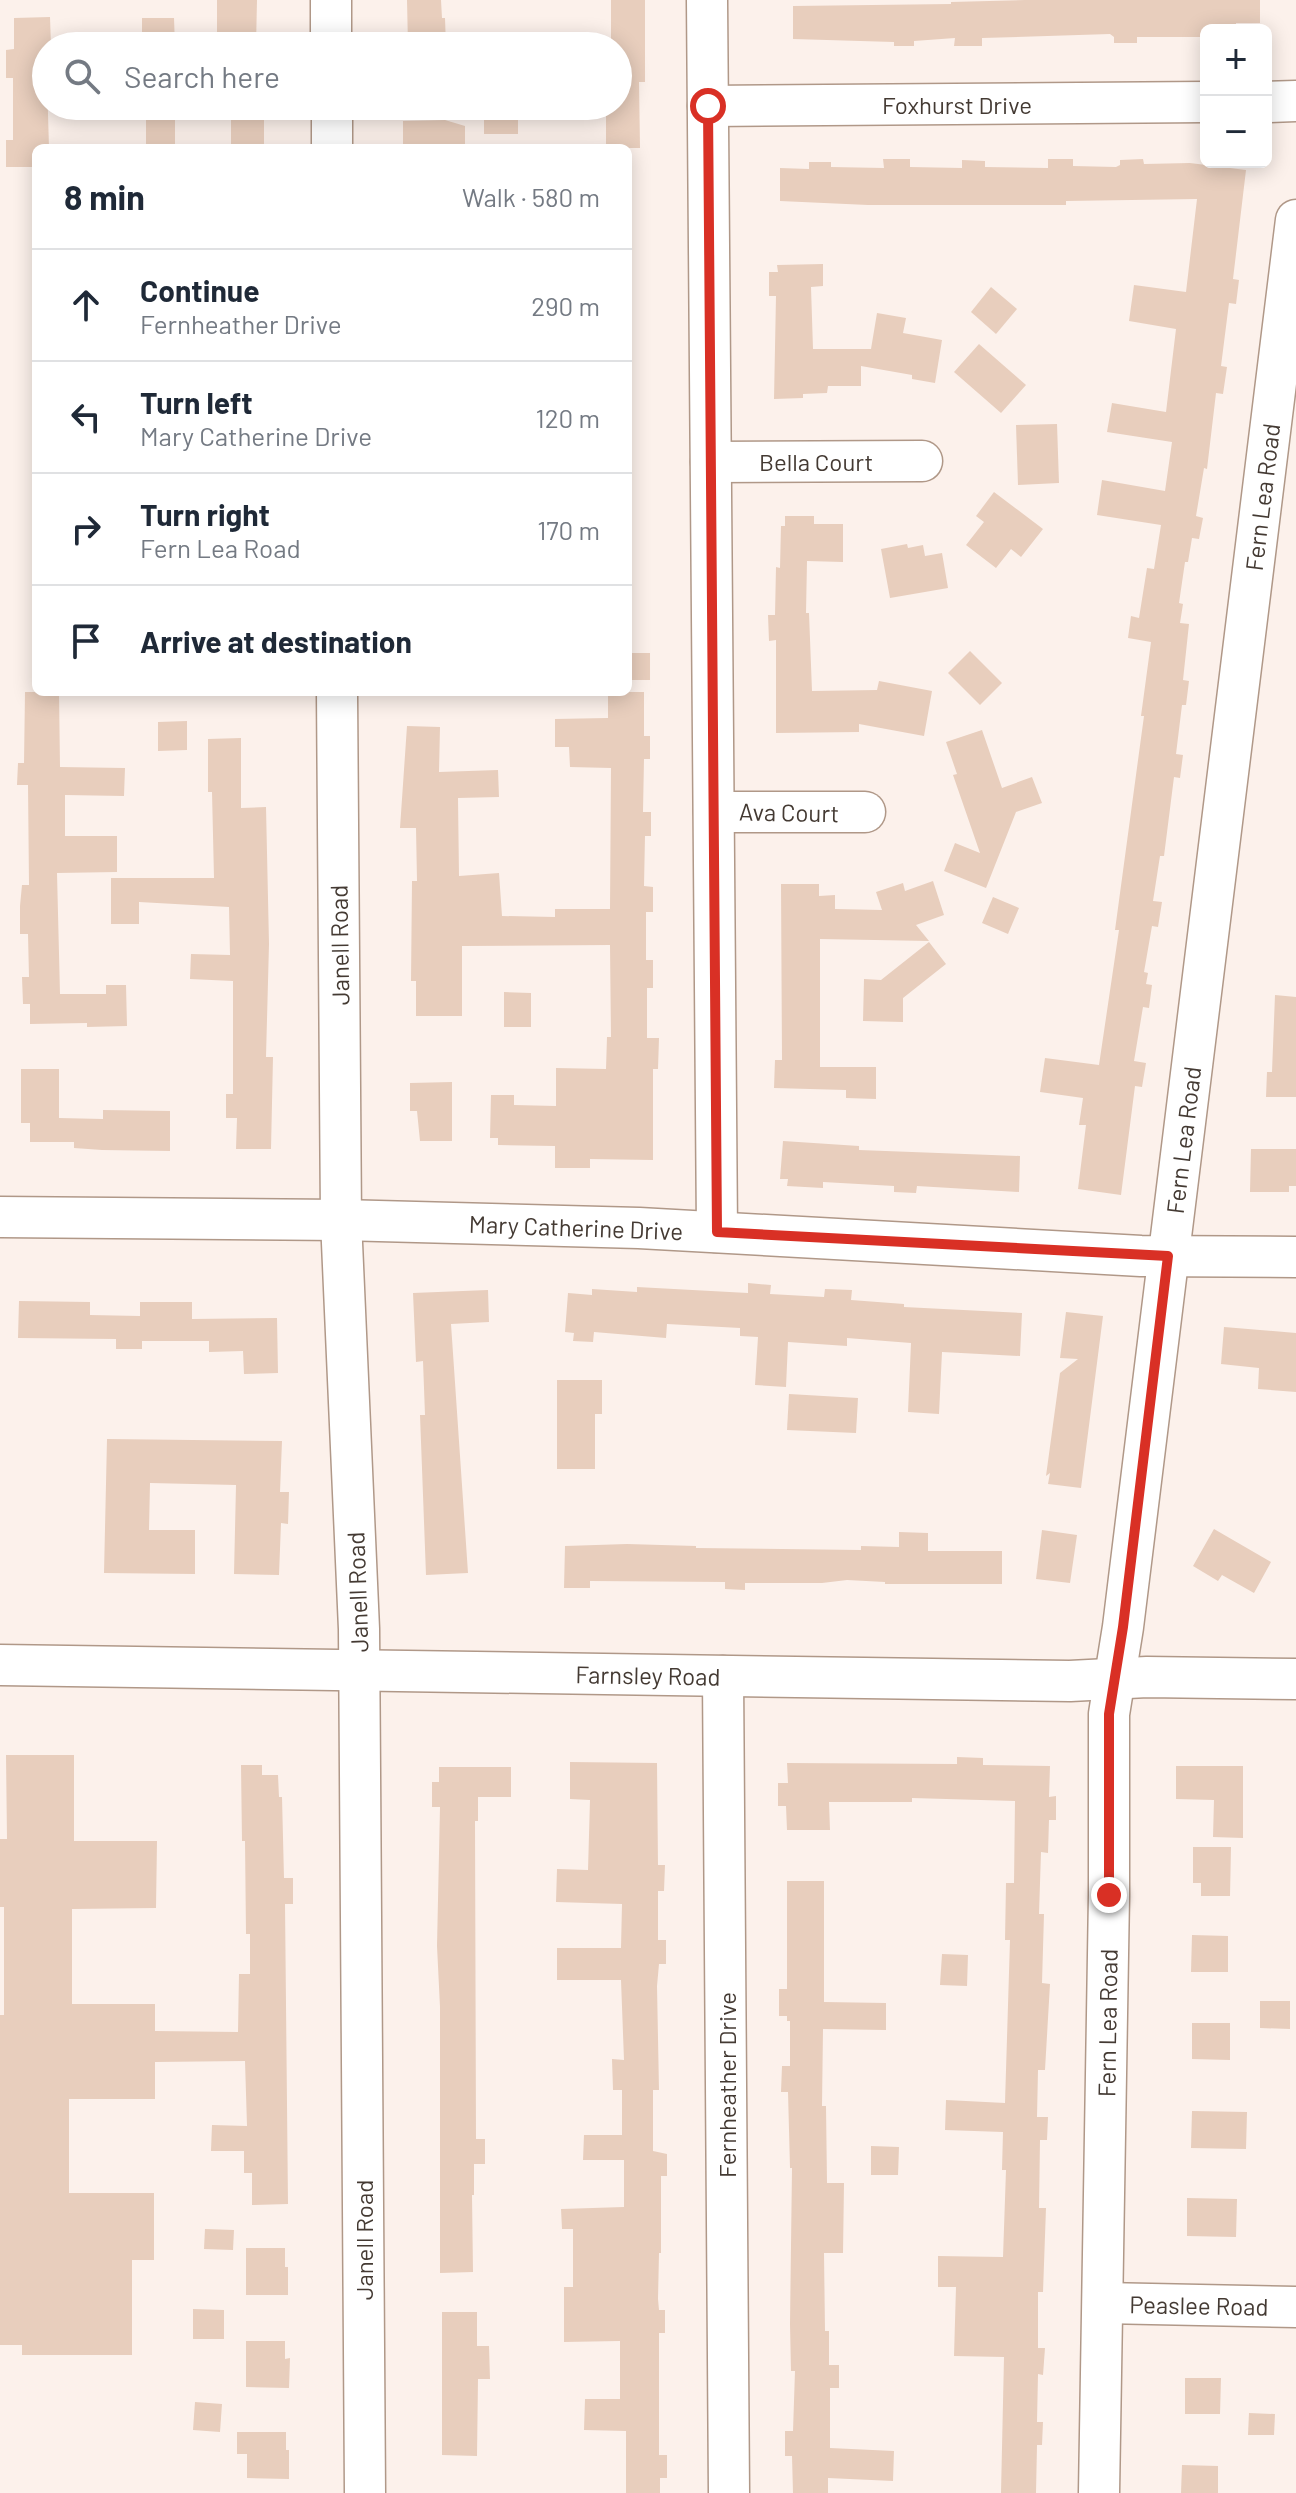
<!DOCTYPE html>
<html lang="en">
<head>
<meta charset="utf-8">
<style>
  :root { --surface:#fff; --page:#f6f6f7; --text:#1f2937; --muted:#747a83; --line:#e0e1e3 }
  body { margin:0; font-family:Barlow,sans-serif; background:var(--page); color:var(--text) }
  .controls { position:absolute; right:24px; top:24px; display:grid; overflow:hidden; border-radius:12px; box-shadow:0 4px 20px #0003 }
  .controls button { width:72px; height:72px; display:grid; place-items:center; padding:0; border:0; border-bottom:2px solid var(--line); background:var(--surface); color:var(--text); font:40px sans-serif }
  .stop { position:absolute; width:24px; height:24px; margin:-18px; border:6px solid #d93025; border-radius:50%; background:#fff }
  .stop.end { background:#d93025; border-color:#fff; box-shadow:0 2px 8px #0008 }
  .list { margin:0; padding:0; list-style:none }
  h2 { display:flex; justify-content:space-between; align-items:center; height:104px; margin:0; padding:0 32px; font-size:34px }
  h2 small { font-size:26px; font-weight:400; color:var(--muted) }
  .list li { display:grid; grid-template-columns:52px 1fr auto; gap:24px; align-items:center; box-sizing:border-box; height:112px; padding:0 32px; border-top:2px solid var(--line) }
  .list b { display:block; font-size:30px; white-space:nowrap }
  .list p { margin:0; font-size:26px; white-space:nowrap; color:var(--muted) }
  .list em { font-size:26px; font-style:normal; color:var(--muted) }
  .icon { flex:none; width:44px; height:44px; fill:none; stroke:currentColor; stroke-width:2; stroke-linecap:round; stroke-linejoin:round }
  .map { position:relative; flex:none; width:1296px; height:2493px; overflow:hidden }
  .search { position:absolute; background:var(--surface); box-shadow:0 4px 20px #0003; left:32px; top:32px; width:600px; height:88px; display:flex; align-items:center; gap:20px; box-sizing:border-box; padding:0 28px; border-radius:44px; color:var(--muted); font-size:30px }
  .panel { position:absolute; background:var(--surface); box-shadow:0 4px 20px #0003; left:32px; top:144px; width:600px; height:552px; border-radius:12px }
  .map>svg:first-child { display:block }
  .building { fill:#e8cebd }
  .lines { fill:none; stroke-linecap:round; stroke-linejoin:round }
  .minor-casing { stroke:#b09888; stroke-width:43 }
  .minor { stroke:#fff; stroke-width:40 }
  .route { stroke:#d93025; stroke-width:10 }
  .labels { text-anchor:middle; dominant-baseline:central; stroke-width:6; stroke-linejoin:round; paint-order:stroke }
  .street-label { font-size:24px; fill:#443a33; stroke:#fff }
</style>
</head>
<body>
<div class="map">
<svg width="1296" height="2493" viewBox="0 0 1296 2493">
  <rect width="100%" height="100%" fill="#fcf1eb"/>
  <g class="building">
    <path d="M217 0H257L256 46H217Z"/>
    <path d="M407 0H441L442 18H445L446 46H408Z"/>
    <path d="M611 0H645V82H639L640 148H606V108H618V46H611Z"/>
    <path d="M1025 0H1260V23H1236V30H1206V37H1137V43H1114V37L1110 34 982 38V46H954L955 38 914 41V46H894V42L793 39V6L951 4V2Z"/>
    <path d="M50 17 51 46H46L49 148H36V167H6V140H13V78H6V50L14 49V18Z"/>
    <path d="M142 18H174L175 46H142Z"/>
    <rect x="146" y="106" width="29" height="39"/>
    <rect x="484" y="106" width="34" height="28"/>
    <rect x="231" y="120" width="33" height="28"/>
    <path d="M445 120 465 126V148L403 146V121Z"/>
    <path d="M883 159H910V167L962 168V160L985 161V167L1048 168V159H1073V166L1116 167 1120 165V160L1143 159 1144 164 1190 163 1246 170 1233 279 1239 280 1236 304 1229 303 1221 366 1227 367 1223 394 1216 393 1207 469 1204 468 1196 516 1203 518 1199 539 1192 538 1188 562H1185L1179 603 1183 604 1180 623 1189 624 1183 680 1189 681 1186 705H1182L1176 754 1183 755 1180 778 1174 777 1164 856H1160L1153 901 1162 902 1158 927 1152 926 1144 972 1148 973 1146 984 1152 985 1149 1008 1143 1007 1134 1061 1146 1063 1142 1087 1135 1086 1121 1195 1078 1189 1086 1125H1079L1083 1098 1040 1092 1045 1058 1099 1065 1119 930H1115L1144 716H1141L1151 642 1128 638 1131 616 1139 618 1147 568 1154 569 1161 525 1097 515 1102 480 1165 491 1172 442 1107 432 1112 403 1166 412 1176 329 1129 321 1134 285 1186 292 1197 199 1066 201V205H868L780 201V168L809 169V162H831V167L884 168Z"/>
    <path d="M823 264V286L811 287 813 349H871L877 313 906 318 903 333 942 340 935 383 912 379V375L861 366V386H828L827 393 803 394V398L774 399 776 296H769V272H778L777 265Z"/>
    <path d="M991 287 1017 309 996 334 971 312Z"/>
    <path d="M979 344 1026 385 1001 413 954 372Z"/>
    <path d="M1057 424 1059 483 1018 485 1016 425Z"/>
    <path d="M994 492 1043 529 1021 557 1011 549 996 568 966 545 984 522 976 516Z"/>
    <path d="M785 516H814V524H843V562L807 561 806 613H809L812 691 877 690 879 681 932 691 924 736 859 724V732L776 733V640L769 641 768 615H775L776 567 780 568 781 526H785Z"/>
    <path d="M907 544 908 548 923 545 925 556 942 553 948 588 890 598 881 549Z"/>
    <path d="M970 651 1002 683 980 705 948 673Z"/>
    <rect x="628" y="653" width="22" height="27"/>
    <path d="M25 692H59L60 767 125 768 124 796 65 795V836H117V872L57 873 60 994H106V985H126L127 1026 87 1027V1023L30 1024V1004H23L22 977H29L28 934H20V906L22 885H29L28 785H17L18 763H24Z"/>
    <path d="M608 692H644V736H650V759H644L643 812H651V836H645L644 886 653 887V912H646V960H653V988H647V1038H659L658 1069H653V1160L590 1159V1168H555V1146L498 1145V1138H490L491 1095H514V1105L556 1106V1068L606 1069 607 1037H611L610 945 462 946V1016H416V981H411L412 881H417L416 828H400L407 726 440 727 439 772 498 770 499 797 458 798 459 876 499 873 502 916 555 917V909H610L611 768 570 767 569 747H555V719L608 718Z"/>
    <path d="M187 721V750L158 751V722Z"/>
    <path d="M982 730 1002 788 1032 777 1042 803 1016 812 986 888 944 871 955 843 980 853 953 775 957 774 946 742Z"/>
    <path d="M241 738V808L266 807 269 944 266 1057H273L271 1149H236L237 1118H226V1094H233V981L190 979 191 954 230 955 229 907 139 902V924H111V878H214L212 792H208V739Z"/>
    <path d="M933 881 944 915 916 925 929 941 820 939V1067H876V1099L846 1098V1090L774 1088 775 1060H782L781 884H819V896L835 895V909L882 910 876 892 903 883 905 891Z"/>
    <path d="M993 897 1019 908 1008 934 982 923Z"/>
    <path d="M929 942 946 964 903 998V1022L863 1021 864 979 881 980Z"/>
    <path d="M504 992 531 993V1027H504Z"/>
    <path d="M1275 995 1296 997V1097H1266L1267 1072H1272Z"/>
    <path d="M21 1069H59V1118L103 1119V1110L170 1111V1151L102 1150 74 1148V1142H30V1123H21Z"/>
    <path d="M452 1082V1141H420L417 1111H410V1083Z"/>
    <path d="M783 1141 859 1146V1150L1020 1156 1019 1192 917 1186 916 1193 894 1192V1186L823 1182V1188L787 1186 788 1179H780Z"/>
    <path d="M1251 1149H1296V1186H1289V1192H1250Z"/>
    <path d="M748 1283 771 1285 770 1294 824 1297 825 1289 852 1290 851 1300 904 1304V1307L1022 1313 1020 1356 942 1352 939 1414 908 1412 911 1343 847 1338V1346L788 1342 786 1387 755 1385 758 1337 740 1336V1328L667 1324 666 1338 594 1332 593 1342 573 1341 574 1333 565 1332 568 1293 592 1295V1289L637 1292V1287L748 1293Z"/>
    <path d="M488 1290 489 1322 451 1324 468 1573 426 1575 420 1415H425L423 1361 416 1362 413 1293Z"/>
    <path d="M19 1301 90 1302V1315L140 1316V1302H192V1319L277 1318 278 1373 244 1374 243 1351 209 1352V1341H142V1349H116V1339L18 1338Z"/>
    <path d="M1066 1312 1103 1316 1081 1488 1048 1484 1050 1473 1046 1476 1060 1373 1078 1359 1060 1358Z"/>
    <path d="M1224 1327 1296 1333V1392L1258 1389 1259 1368 1221 1364Z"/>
    <path d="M557 1380H602V1414H595V1469H557Z"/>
    <path d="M789 1394 858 1398 856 1433 787 1430Z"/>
    <path d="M107 1439 282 1441 280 1492H289L288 1524 281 1523 279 1575 234 1574 236 1485 150 1483 149 1530H195V1574L104 1573Z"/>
    <path d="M1214 1529 1271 1562 1254 1593 1222 1575 1218 1581 1193 1566Z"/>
    <path d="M1042 1530 1077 1535 1070 1583 1036 1579Z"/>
    <path d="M899 1532 928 1533V1551H1002V1584H885V1582L847 1580 822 1583H745V1590L725 1589V1582L590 1581V1588H564L565 1546 627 1544 696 1546V1548L861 1550V1546L899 1547Z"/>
    <path d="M6 1755H74V1841H157L156 1908 72 1909V2004H155V2031L238 2032 239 1974H250V1934H246L245 1841H242L241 1765H262V1775H278L279 1797H282L284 1878H293V1904H285L288 2204 252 2205V2173H244V2151H211L212 2125 247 2126 245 2061 155 2062V2099H69V2193H154V2260H132V2355H22V2345H0V2015H4V1907H0V1839H7Z"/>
    <path d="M957 1757 983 1758V1765L1050 1766 1049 1797 1056 1796V1820H1049L1048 1853 1041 1852 1039 1914H1044L1042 1983 1050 1984 1045 2070H1038L1037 2117H1048L1047 2140H1040L1039 2208H1046L1043 2292H1038V2348H1045L1043 2375 1038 2374 1037 2422H1043L1042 2445H1037L1036 2493H1001L1004 2357 954 2356 956 2287H938V2256L1003 2257 1006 2170H1002L1003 2132 945 2130 946 2100 1005 2103 1010 1940H1005L1006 1883H1014L1015 1801 912 1798V1802H829L830 1830H787L786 1806H778V1783H788L787 1763 957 1764Z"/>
    <path d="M570 1762 657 1763 658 1865H665L664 1891H658V1940H666V1964H659L657 1986 659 2090H653V2151L667 2154V2176H661V2253H659L658 2299 659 2310H665V2333H659V2455H667V2478H660V2493H626V2431L584 2430 585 2399H620V2341L564 2342V2287H573V2229H562L561 2209 624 2207V2160H583L584 2135H622V2090H613L612 2059 624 2060 621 1980H557V1948H621L622 1904 556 1902 557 1869 588 1870 590 1800 570 1799Z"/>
    <path d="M1176 1766H1243V1838L1213 1837 1214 1800 1176 1799Z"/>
    <path d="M439 1767H511V1797H478V1821H475L476 2139H485V2164H474V2195H472L473 2272 440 2273V2007L437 1946 440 1807H432V1782H439Z"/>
    <path d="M1193 1847H1231L1230 1896H1201V1883H1193Z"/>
    <path d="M787 1881H824V2002L886 2003V2030L823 2029 822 2106H826L827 2183H844L843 2253H824L825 2331H829V2365H839V2388H830V2448L894 2451 893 2481 828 2478V2493H793L792 2456H785V2431H793L795 2371H791L790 2324 792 2168H790L788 2092H781L782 2066H790V2021H787V2016H779V1989H787Z"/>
    <path d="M1192 1935 1228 1936V1972H1191Z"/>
    <path d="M942 1954 968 1955 967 1986 940 1985Z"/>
    <path d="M1260 2001H1290V2029L1260 2028Z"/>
    <path d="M1192 2023H1230V2060L1192 2059Z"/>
    <path d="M1192 2111 1247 2112 1246 2149 1191 2148Z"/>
    <path d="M871 2146 899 2147 898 2175H871Z"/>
    <path d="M1187 2198 1237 2199 1236 2237 1187 2236Z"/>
    <path d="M205 2229 234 2230 233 2250 204 2249Z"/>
    <path d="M246 2248H285V2267H288V2295H246Z"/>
    <path d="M193 2309 224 2310V2339H193Z"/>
    <path d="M442 2312H477V2346H489L490 2379H478L477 2456 442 2455Z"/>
    <path d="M246 2341H285V2359L290 2358 289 2388 246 2387Z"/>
    <path d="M1185 2378H1221L1220 2414H1185Z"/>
    <path d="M195 2402 222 2404 220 2432 193 2430Z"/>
    <path d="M1249 2413 1275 2414 1274 2435H1248Z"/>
    <path d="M237 2432H286V2450H289V2479L247 2478V2454H237Z"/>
    <path d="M1182 2465 1218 2466V2493H1181Z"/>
  </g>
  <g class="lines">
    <defs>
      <g id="minor">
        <path d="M331 0V46"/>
        <path d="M707 0 717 1232"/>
        <path d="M1266 102 1296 101"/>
        <path d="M332 106V148"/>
        <path d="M708 106 1206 102"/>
        <path d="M711 462 922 461"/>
        <path d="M337 692 341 1220 359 1629 365 2493"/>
        <path d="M714 812H865"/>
        <path d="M0 1217 341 1220 639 1228 1141 1256 1296 1257"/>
        <path d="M0 1665 1070 1681 1147 1677 1296 1679"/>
        <path d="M723 1676 729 2493"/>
        <path d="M1103 2303 1296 2307"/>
        <path d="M1099 2493 1109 1895V1714L1123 1627 1296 220"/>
      </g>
    </defs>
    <use href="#minor" class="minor-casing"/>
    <use href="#minor" class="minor"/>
  </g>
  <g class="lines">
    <path class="route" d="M708 106 717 1232 1168 1256 1123 1627 1109 1714V1895"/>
  </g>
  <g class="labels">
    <g class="street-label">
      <text x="957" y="104">Foxhurst Drive</text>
      <text x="816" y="461">Bella Court</text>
      <text transform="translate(1262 497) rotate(-83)">Fern Lea Road</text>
      <text transform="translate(789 812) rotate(1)">Ava Court</text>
      <text transform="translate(339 945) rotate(-91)">Janell Road</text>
      <text transform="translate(1183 1140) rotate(-83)">Fern Lea Road</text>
      <text transform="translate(576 1227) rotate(2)">Mary Catherine Drive</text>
      <text transform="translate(357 1592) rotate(-92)">Janell Road</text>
      <text transform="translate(648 1675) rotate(1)">Farnsley Road</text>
      <text transform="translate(1107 2023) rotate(-89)">Fern Lea Road</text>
      <text transform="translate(726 2085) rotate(-90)">Fernheather Drive</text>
      <text transform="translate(363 2240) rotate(-90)">Janell Road</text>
      <text transform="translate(1199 2305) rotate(1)">Peaslee Road</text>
    </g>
  </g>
</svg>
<div class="controls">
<button>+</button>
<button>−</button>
</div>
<div class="stop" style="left:708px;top:106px"></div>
<div class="stop end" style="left:1109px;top:1895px"></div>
<div class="search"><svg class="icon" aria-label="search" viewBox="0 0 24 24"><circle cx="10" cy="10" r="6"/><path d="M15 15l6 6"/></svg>Search here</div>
<section class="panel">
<h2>8 min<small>Walk · 580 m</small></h2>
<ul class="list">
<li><svg class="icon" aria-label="ahead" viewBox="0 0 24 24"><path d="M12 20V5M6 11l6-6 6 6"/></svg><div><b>Continue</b><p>Fernheather Drive</p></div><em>290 m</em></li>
<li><svg class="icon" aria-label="left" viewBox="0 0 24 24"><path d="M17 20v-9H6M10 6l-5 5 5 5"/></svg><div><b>Turn left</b><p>Mary Catherine Drive</p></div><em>120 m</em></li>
<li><svg class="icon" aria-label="right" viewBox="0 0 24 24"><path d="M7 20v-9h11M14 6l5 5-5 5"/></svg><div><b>Turn right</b><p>Fern Lea Road</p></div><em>170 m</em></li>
<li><svg class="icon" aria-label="arrive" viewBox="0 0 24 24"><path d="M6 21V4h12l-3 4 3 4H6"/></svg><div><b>Arrive at destination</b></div></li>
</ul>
</section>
</div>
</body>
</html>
